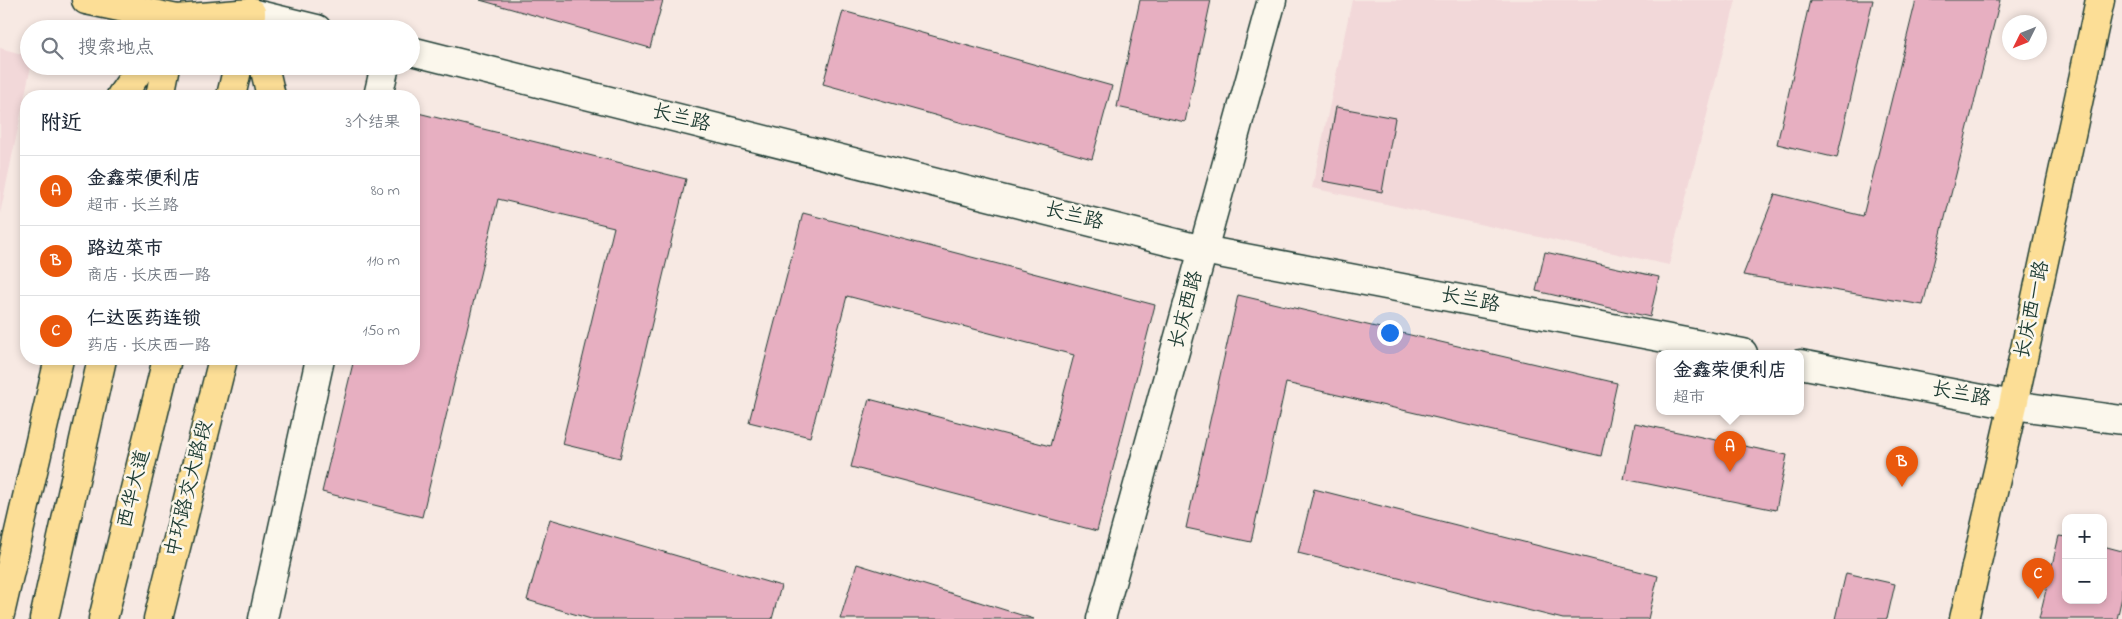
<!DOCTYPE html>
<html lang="zh">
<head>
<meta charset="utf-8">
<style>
  :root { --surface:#fff; --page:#f6f6f7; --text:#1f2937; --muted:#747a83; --line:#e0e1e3; --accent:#ea580c }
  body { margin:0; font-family:"Indie Flower","LXGW WenKai TC",sans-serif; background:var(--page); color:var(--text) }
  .controls { position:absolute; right:15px; bottom:15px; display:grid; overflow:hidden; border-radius:10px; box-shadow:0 2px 8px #0003 }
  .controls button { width:45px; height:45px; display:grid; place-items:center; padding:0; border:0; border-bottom:1px solid var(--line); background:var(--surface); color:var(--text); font:25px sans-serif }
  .compass { position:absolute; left:2002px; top:15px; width:45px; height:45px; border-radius:50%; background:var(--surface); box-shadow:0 2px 8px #0003; rotate:227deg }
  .you { position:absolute; left:1389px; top:332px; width:18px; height:18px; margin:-12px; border:4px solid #fff; border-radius:50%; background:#1a73e8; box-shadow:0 0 0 8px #1a73e833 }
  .badge { display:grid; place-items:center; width:32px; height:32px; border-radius:50%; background:var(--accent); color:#fff; font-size:16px; font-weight:700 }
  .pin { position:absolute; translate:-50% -41px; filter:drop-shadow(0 1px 2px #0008) }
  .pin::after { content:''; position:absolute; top:26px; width:18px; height:15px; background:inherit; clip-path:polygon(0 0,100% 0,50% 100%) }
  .popup { position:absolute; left:1656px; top:350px; width:148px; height:65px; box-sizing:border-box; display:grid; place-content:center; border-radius:10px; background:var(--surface); filter:drop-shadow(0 1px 4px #0005); font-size:16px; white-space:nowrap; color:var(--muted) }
  .popup b { font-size:19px; color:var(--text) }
  .popup::after { content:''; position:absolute; left:50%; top:100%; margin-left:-10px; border:10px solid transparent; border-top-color:var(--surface) }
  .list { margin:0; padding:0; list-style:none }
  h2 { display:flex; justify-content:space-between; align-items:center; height:65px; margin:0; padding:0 20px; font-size:21px }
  h2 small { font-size:16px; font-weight:400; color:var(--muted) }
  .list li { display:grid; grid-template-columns:32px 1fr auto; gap:15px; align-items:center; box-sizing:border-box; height:70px; padding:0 20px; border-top:1px solid var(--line) }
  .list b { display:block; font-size:19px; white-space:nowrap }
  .list p { margin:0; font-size:16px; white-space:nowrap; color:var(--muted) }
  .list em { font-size:16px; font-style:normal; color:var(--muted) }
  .icon { flex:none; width:28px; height:28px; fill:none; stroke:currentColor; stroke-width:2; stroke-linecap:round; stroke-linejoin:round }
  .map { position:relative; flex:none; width:2122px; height:619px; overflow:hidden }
  .search { position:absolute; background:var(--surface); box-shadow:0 2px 8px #0003; left:20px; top:20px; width:400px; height:55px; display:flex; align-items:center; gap:12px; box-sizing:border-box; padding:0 18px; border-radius:28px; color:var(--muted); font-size:19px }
  .panel { position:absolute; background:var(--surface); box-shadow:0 2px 8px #0003; left:20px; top:90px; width:400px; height:275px; border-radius:20px }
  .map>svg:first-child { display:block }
  .built { fill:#f2d8d9 }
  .building { fill:#e7afc1; stroke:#1f3d34 }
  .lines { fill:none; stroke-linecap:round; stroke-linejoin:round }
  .minor-casing { stroke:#1f3d34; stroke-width:31 }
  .major-casing { stroke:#1f3d34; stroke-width:31 }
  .highway-casing { stroke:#1f3d34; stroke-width:31 }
  .minor { stroke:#fbf7ec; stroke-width:28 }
  .major { stroke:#fcde96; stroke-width:28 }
  .highway { stroke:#fcde96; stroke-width:28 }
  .labels { text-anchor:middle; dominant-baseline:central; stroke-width:5; stroke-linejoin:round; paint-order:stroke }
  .street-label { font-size:20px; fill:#1f3d34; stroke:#fbf7ec }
</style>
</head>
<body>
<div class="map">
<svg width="2122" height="619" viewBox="0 0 2122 619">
  <rect width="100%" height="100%" fill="#f7e9e3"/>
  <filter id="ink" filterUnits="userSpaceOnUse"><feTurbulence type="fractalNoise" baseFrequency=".02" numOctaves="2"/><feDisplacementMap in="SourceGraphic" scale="10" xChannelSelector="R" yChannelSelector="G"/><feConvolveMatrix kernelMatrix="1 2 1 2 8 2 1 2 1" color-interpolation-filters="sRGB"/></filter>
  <g filter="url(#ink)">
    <g class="built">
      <path d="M1352 0H1736L1669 265 1312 188Z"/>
      <path d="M0 48 29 56V66H31L0 214Z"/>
    </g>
    <g class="building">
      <path d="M480 0H663L650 48Z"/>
      <path d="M1140 0H1211L1185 122 1117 107Z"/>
      <path d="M1810 0H1873L1837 158 1777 144Z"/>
      <path d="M1916 0H2000L1923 305 1743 275 1775 194 1863 216Z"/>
      <path d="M843 11 1112 86 1092 159 823 84Z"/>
      <path d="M1336 107 1395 118 1382 192 1323 181Z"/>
      <path d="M414 112 686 179 620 458 562 444 614 227 498 199 422 517 322 492 354 359H414Z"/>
      <path d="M803 213 1155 305 1097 531 851 467 869 399 1050 446 1074 355 847 296 810 437 749 422Z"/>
      <path d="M1545 252 1659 277 1650 317 1536 291Z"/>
      <path d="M1238 295 1617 383 1601 456 1286 383 1251 542 1186 528Z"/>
      <path d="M1635 423 1787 455 1776 510 1624 479Z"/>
      <path d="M1314 489 1658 576 1648 619H1563L1298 553Z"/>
      <path d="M550 519 781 586 772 619H591L527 600Z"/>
      <path d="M2059 536 2066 537V600H2103V546L2122 551V597L2117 619H2039Z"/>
      <path d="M857 564 1034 619H840Z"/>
      <path d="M1846 573 1895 584 1887 619H1835Z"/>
    </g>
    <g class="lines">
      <defs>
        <g id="minor">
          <path d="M251 13 317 29"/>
          <path d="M411 51 1203 250 1743 353"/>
          <path d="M378 96 385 66"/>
          <path d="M1800 364 2013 405 2122 420"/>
          <path d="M263 619 320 359"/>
          <path d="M1101 619 1272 0"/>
        </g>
        <g id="major">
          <path d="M86 0 177 19 251 13"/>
          <path d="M264 66 271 96"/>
          <path d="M121 96 142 66"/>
          <path d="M0 614 59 359"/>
          <path d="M158 619 223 359"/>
          <path d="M1964 619 2013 405 2100 0"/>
        </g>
        <g id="highway">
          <path d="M175 29 177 19"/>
          <path d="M248 29 251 13"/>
          <path d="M160 96 166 66"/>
          <path d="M231 96 238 66"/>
          <path d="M44 619 102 359"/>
          <path d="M103 619 167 359"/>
        </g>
      </defs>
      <use href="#minor" class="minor-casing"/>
      <use href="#major" class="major-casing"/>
      <use href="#highway" class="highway-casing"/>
      <use href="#minor" class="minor"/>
      <use href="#major" class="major"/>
      <use href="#highway" class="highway"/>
    </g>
  </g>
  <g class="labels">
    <g class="street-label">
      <text transform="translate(681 119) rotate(14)">长兰路</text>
      <text transform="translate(1074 217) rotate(14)">长兰路</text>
      <text transform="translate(1470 301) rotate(11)">长兰路</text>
      <text transform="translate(1187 310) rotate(-75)">长庆西路</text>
      <text transform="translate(2033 310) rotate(-78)">长庆西一路</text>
      <text transform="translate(1961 395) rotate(11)">长兰路</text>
      <text transform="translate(135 489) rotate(-76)">西华大道</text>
      <text transform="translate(190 489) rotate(-76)">中环路交大路段</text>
    </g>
  </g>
</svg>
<div class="controls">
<button>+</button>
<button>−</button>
</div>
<svg class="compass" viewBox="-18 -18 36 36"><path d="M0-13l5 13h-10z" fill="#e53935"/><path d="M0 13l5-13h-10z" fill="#747a83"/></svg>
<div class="you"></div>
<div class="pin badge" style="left:1730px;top:472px">A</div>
<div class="popup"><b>金鑫荣便利店</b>超市</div>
<div class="pin badge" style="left:1902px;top:487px">B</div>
<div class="pin badge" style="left:2038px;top:599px">C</div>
<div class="search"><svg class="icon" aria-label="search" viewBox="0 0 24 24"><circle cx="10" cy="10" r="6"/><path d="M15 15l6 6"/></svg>搜索地点</div>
<section class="panel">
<h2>附近<small>3个结果</small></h2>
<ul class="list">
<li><span class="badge">A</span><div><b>金鑫荣便利店</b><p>超市 · 长兰路</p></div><em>80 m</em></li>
<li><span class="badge">B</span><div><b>路边菜市</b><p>商店 · 长庆西一路</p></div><em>110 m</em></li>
<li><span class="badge">C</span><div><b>仁达医药连锁</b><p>药店 · 长庆西一路</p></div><em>150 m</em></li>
</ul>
</section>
</div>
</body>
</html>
